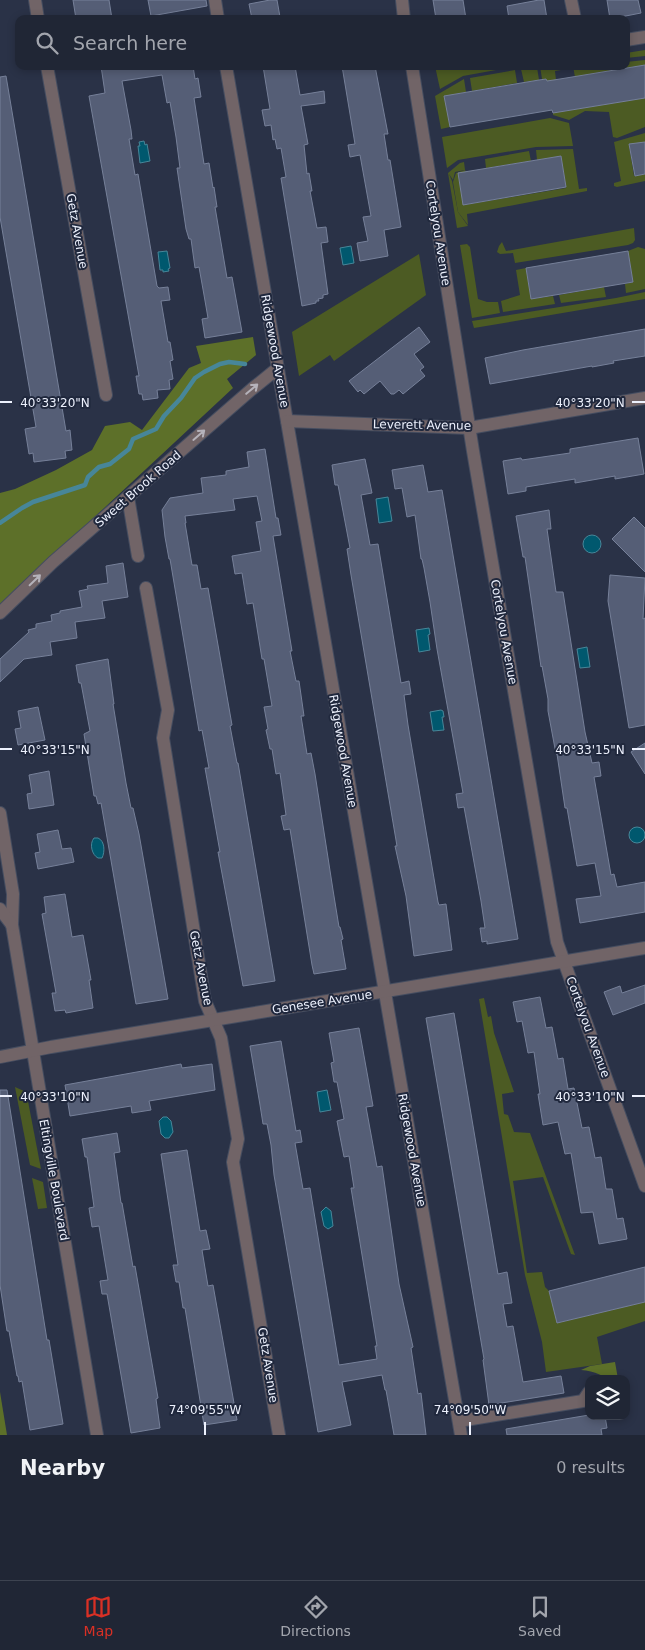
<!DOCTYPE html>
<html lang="en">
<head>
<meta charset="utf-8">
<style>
  :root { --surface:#202635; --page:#282e3d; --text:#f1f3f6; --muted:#a2a5ad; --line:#3d4350; --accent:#d93025 }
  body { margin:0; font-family:"DejaVu Sans",sans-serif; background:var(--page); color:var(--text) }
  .controls { position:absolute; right:15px; bottom:15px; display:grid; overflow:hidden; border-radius:10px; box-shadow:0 2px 8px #0003 }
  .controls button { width:45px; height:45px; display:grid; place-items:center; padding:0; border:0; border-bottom:1px solid var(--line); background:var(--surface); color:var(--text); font:25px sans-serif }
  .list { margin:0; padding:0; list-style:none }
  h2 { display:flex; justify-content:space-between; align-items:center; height:65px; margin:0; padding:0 20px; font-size:21px }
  h2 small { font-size:16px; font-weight:400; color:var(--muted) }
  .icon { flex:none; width:28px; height:28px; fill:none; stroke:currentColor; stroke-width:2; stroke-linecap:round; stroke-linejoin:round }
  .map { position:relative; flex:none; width:645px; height:1435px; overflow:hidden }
  .search { position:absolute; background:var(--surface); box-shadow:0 2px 8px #0003; left:15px; right:15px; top:15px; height:55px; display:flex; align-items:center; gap:12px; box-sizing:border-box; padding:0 18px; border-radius:10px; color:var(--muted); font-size:19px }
  .sheet { height:145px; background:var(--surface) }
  nav { display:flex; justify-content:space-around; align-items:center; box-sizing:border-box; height:70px; border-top:1px solid var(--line); background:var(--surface); font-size:14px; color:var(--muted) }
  nav a { display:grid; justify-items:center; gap:2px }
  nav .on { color:var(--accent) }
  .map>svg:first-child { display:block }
  .green { fill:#4c5b23 }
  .forest { fill:#5d7029 }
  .water { fill:#00586e; stroke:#478699 }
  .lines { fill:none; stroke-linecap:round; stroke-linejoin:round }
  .stream { stroke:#478699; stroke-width:4.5 }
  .building { fill:#555e76; stroke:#768099 }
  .minor-casing { stroke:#454d60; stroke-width:14 }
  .minor { stroke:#716467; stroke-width:12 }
  .oneway { stroke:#b5b2ba }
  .ticks { fill:none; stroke:#edf1fd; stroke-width:2 }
  .labels { text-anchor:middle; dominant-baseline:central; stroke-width:4; stroke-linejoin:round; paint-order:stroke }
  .street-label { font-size:12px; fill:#edf1fd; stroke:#20283d }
  .ticks-label { font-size:12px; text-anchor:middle; fill:#edf1fd; stroke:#20283d; stroke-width:4; stroke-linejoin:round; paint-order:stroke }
</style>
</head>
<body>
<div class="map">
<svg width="645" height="1435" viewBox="0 0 645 1435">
  <rect width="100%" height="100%" fill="#2a3247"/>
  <g class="green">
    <path d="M645 50V56L626 58V53Z"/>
    <path d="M645 60V65L625 68 626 62Z"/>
    <path d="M435 66H518L463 76 440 89Z"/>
    <path d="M540 66H566L567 69 555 71 556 80 547 82 546 79H542Z"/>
    <path d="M573 66H619V69L575 77Z"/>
    <path d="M537 67 539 80 524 82 521 69Z"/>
    <path d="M515 70 517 83 472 91 470 78Z"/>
    <path d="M464 79 466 92 445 96 450 127 441 129 435 96Z"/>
    <path d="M645 98V127L617 138 613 137 609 112 585 111 569 120 553 115V113Z"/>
    <path d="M550 118 569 123 573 146 536 147 458 160 447 168 442 137Z"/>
    <path d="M645 133V142L629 145 634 176 645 174V181L617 187 614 186V183L621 181 614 142Z"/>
    <path d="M573 149 579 189 587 188V191L467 214 468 225 458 212 453 182 456 173 465 170 466 172 458 174 464 205 566 188 561 156 537 160 536 150Z"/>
    <path d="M529 151 531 161 486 168 485 159Z"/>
    <path d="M464 162 465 170 455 172 453 180 449 174 452 181 458 212 468 226 457 228 448 173 460 163Z"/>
    <path d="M634 228 635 240 633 243 628 245 515 263 513 253 500 254 497 252 499 246 502 242 506 251Z"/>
    <path d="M467 244 470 247 478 299 487 302H498L500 313 472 318 460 245Z"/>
    <path d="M638 247 645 249V289L626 293 625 284 633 282 628 251Z"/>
    <path d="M419 254 426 295 334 361 330 355 299 376 292 332Z"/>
    <path d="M526 268 531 299 553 296 555 304 503 312 501 301 520 295 516 270Z"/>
    <path d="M604 287 606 297 561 303 559 295Z"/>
    <path d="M645 292V299L474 328 472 321 616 298Z"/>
    <path d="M484 998 488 1017 491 1016 494 1033 514 1092 502 1094 504 1114 508 1115 514 1132 530 1133 575 1255 571 1254 543 1177 513 1181 527 1273 542 1272 545 1287 549 1291 557 1323 645 1302V1321L597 1337 602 1364 546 1372 542 1342 525 1275 479 999Z"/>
    <path d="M15 1087 24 1091 27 1096 41 1169 30 1165Z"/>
    <path d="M32 1178 43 1182 47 1208 38 1209Z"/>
  </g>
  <g class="forest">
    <path d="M253 337 256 355 227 379 233 388 0 605V493L15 489 56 470 92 450 105 426 130 422 142 430 189 368 201 363 196 346Z"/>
    <path d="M615 1362 618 1379C604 1379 595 1370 581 1370L590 1366Z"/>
    <path d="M0 1392 7 1435H0Z"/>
  </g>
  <g class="water">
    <path d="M144 141 145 145 147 144 150 161 140 163 138 146H140L139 142Z"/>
    <path d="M351 246 354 263 343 265 340 248Z"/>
    <path d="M167 251 170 268 168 269 169 271 163 272V270H160L158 252Z"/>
    <path d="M388 497 392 521 379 523 376 499Z"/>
    <circle cx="592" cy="544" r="9"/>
    <path d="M429 628 430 634 428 635 430 650 419 652 416 630Z"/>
    <path d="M587 647 590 667 580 668 577 649Z"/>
    <path d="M441 710 443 711 444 717H442L444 730 433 731 430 712Z"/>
    <circle cx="637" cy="835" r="8"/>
    <path d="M94 838H98C105 841 105 852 102 858H98C92 855 89 844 94 838Z"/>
    <path d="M327 1090 331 1110 320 1112 317 1092Z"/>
    <path d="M163 1117H167L171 1121 173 1132 169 1138H165L161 1134 159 1121Z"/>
    <path d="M326 1207 331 1211 333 1226 328 1229 324 1226 321 1212Z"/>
  </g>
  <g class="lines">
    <path class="stream" d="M0 523 22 508 33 502 85 485 88 477 99 467 110 464 129 449 133 439 156 429 164 416 181 398 195 378 204 372 220 364 229 362 245 364"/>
  </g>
  <g class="building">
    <path d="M73 0H109L112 19H76Z"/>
    <path d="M148 0H206L207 6 151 16Z"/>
    <path d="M270 0H277L280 17 252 19 249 4Z"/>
    <path d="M433 0H463L466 19H436Z"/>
    <path d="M539 0H544L547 19H509L507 6Z"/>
    <path d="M607 0H638L641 13 610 19Z"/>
    <path d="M645 65V98L553 113 552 110 450 127 444 96 539 80 546 79 547 81 560 79Z"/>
    <path d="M101 66H193L195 79 198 78 201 97 194 98 204 164 209 163 213 188 214 187 217 207H215L227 278 232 277 242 332 205 338 202 319 208 318 204 295 199 267 195 268 191 239H189L186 229 177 168H180L176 137 170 102 167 103 162 75 122 81 131 130 132 139H129L135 175 138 174 157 286 159 288 168 287 170 300 161 301 168 342H170L173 360 170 361 173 379 169 380 170 389 157 390 158 398 143 400 142 394H139L136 376H139L89 96 105 93Z"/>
    <path d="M263 66H295L300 95 324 91 325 103 301 106 308 144 304 145 307 174 309 173 312 191H310L317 228 326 227 328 242 321 243 328 294 323 295V298L318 299 319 301H316V303L302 306 281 178 286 177 281 148 277 149 275 139 273 140 271 125 265 126 262 110 270 109Z"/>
    <path d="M342 66H375L388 134H384L388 160H390L401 227 384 230 388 256 360 261 357 243 368 241 363 217 371 216 360 155 350 157 348 145 355 144Z"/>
    <path d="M6 76 66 431 70 430 72 450 65 451 66 458 34 462 33 453 29 454 25 429 36 427 0 217V77Z"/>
    <path d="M645 142V174L635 176 629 144Z"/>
    <path d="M561 156 566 187 463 205 458 173Z"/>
    <path d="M628 251 633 282 531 299 526 268Z"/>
    <path d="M419 327 430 342 414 354 424 367 420 370 425 376 403 394 399 390 394 394H391L380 381 364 394 360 390 358 392 349 381Z"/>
    <path d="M645 329V356L613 361 614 363 592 367V366L490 384 485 358 523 350Z"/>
    <path d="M638 438 644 474 615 479V476L575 483V479L526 487V491L508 494 503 461 521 458 522 460 570 453V449Z"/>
    <path d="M265 449 276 518H278L281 535 273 536 292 651H290L296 681H299L304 716H301L307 754 311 753 315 774 333 890 339 927H340L343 939 341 940 346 969 314 974 312 965 290 829 284 830 281 816 286 815 280 773 276 774 272 749H270L266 730 268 729 264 707 272 706 264 659H262L253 603 247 604 242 573 235 574 232 556 261 551 256 522 262 521 257 496 233 499 235 510 185 516 186 523H185L192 565H197L201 589 208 588 232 725 230 726 237 763H238L275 981 243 986 218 852H220L205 768H209L202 730 199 731 170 559H169L165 537 162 510 170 498 203 493 201 478 226 475V471L249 467 247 452Z"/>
    <path d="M365 459 372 493 361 495 370 545 378 544 401 683 409 681 411 694 404 695 408 725 438 902 439 905 446 904 452 950 414 956 406 896 395 846H397L351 575 347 549 350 548 338 485H335L332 465Z"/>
    <path d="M423 465 428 492 442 490 518 939 487 944V941L482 942 480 928H485L481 901 464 807 458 808 456 794 463 793 437 649 430 602 424 568 422 559H421L415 515 407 517 402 488 395 489 392 470Z"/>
    <path d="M549 510 551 529H547L556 592H563L585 732 592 763 599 762 601 776 594 777 611 875 614 874 617 887 645 882V912L580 923 576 899 601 896 595 863 577 866 567 808H565L557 754H556L548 711V699L542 666 541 667 525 557H523L516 516Z"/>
    <path d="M634 517 645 528V572L612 539Z"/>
    <path d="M123 563 128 597 102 601 105 618 75 622 77 638 50 642 52 655 24 659 0 682V659L29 632 28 630 36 628V624L52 621 51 615 60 613V611L82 607 79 591 88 589 87 586 108 583 106 566Z"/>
    <path d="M610 575 645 578 643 619 645 618V725L629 728 608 601Z"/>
    <path d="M108 659 114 704H113L126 783 131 808H133L139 834 168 999 136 1004 101 803 98 804 96 796H94L84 734 90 731 81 683H79L76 665Z"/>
    <path d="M38 707 45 740 18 745 15 729 21 728 18 711Z"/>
    <path d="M645 743V774L631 752Z"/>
    <path d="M49 771 54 805 29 809 27 794 32 793 29 775Z"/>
    <path d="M58 830 62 849 71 848 74 862 38 869 35 853 40 852 37 834Z"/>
    <path d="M65 894 72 937 83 935 91 980H89L93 1008 66 1013 65 1010 55 1011 52 993H56L42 914 46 913 44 897Z"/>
    <path d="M645 985V1003L613 1015 604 992 620 986 622 993Z"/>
    <path d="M540 997 546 1028 552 1027 558 1059 563 1058 568 1089 574 1088 582 1128 589 1127 595 1158 601 1157 606 1189H612L617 1219 623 1218 627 1239 599 1244 593 1212 581 1213 571 1153 565 1154 558 1122 543 1125 538 1094H540L534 1052 528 1053 522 1021 517 1022 513 1002Z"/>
    <path d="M454 1013 498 1274 507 1272 512 1303 503 1304 507 1327 513 1326 523 1382 561 1376 564 1393 489 1405 483 1360 484 1359 426 1018Z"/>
    <path d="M359 1028 373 1106 366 1107 377 1167 382 1166 399 1284 413 1347 411 1348 418 1394 421 1393 426 1435H394L386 1390H385L382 1375 342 1382 351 1425 318 1432 274 1175 271 1145 267 1124H263L260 1105 250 1046 281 1041 296 1131 300 1130 302 1142 295 1143 303 1189 310 1188 339 1365 377 1359 375 1346H377L351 1188H354L349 1156 344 1157 337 1121 344 1119 337 1082H334L331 1063 334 1062 329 1033Z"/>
    <path d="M181 1064 182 1068 212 1064 215 1090 149 1101 151 1110 132 1113 131 1106 70 1116 65 1085Z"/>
    <path d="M0 1090H7L47 1340H49L63 1424 30 1430 22 1381 19 1382 18 1376H17L9 1331H7L0 1285Z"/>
    <path d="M117 1133 120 1152 114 1153 121 1203H122L133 1267 135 1266 158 1398 156 1399 160 1428 131 1433 107 1294H102L100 1281 108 1280 99 1226 92 1227 89 1208 94 1207 87 1157H85L82 1139Z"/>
    <path d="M187 1150 200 1231 206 1230 210 1249 202 1250 208 1286 213 1285 237 1420 204 1425 185 1308H183L179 1282H176L173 1265H178L161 1154Z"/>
    <path d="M645 1267V1302L557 1323 549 1291Z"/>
    <path d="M589 1415V1416H605L607 1428 601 1429 602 1435H507L506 1429Z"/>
  </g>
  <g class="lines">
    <defs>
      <g id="minor">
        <path d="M35 0 38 19"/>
        <path d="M215 0 218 19"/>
        <path d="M402 0 404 19"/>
        <path d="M571 0 575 19"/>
        <path d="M626 40 645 37"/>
        <path d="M47 66 106 395"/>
        <path d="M226 66 461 1435"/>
        <path d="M412 66 473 451 557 942 645 1186"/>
        <path d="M287 421 469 428 645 398"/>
        <path d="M128 497 138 556"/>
        <path d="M146 588 168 710 163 738 205 1001 221 1038 238 1139 233 1162 279 1435"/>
        <path d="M0 613 53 562 252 389 278 368"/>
        <path d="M0 813 13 894 12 925 97 1435"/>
        <path d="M0 909 12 925"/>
        <path d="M0 1057 51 1047 645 948"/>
        <path d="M459 1421 583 1401 589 1392"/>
      </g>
    </defs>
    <use href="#minor" class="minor-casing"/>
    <use href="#minor" class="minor"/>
  </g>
  <defs><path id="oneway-shaft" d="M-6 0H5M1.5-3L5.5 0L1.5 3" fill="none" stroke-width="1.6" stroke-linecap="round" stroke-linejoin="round" transform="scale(1.25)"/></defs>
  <g class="oneway">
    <use href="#oneway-shaft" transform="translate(252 389) rotate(-40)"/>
    <use href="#oneway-shaft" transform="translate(199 435) rotate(-41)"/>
    <use href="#oneway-shaft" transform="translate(35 580) rotate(-44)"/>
  </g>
  <path class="ticks" d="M0 402H12M632 402H645M0 749H12M632 749H645M0 1096H12M632 1096H645M205 1422V1435M470 1422V1435"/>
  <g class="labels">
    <g class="street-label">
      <text transform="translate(77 231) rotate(80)">Getz Avenue</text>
      <text transform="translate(438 233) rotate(81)">Cortelyou Avenue</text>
      <text transform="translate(275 351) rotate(80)">Ridgewood Avenue</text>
      <text transform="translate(422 425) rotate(1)">Leverett Avenue</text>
      <text transform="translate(138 489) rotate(-41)">Sweet Brook Road</text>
      <text transform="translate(504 632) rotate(80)">Cortelyou Avenue</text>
      <text transform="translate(343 751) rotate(80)">Ridgewood Avenue</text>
      <text transform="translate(201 968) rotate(79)">Getz Avenue</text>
      <text transform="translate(322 1002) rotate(-9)">Genesee Avenue</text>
      <text transform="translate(588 1027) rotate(70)">Cortelyou Avenue</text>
      <text transform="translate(412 1150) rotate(80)">Ridgewood Avenue</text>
      <text transform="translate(54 1180) rotate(80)">Eltingville Boulevard</text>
      <text transform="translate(268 1365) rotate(81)">Getz Avenue</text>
    </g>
  </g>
  <g class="ticks-label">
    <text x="55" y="407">40°33'20"N</text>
    <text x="590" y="407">40°33'20"N</text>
    <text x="55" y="754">40°33'15"N</text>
    <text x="590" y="754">40°33'15"N</text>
    <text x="55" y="1101">40°33'10"N</text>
    <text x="590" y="1101">40°33'10"N</text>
    <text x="205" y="1414">74°09'55"W</text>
    <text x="470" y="1414">74°09'50"W</text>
  </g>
</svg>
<div class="controls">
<button><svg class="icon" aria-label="layers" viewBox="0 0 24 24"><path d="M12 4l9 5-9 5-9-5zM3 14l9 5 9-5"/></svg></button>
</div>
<div class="search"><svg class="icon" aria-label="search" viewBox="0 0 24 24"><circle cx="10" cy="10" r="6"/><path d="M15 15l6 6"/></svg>Search here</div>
</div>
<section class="sheet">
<h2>Nearby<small>0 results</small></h2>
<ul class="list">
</ul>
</section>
<nav>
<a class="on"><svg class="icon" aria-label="map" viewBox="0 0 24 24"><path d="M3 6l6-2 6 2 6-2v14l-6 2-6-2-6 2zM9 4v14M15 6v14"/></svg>Map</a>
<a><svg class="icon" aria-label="directions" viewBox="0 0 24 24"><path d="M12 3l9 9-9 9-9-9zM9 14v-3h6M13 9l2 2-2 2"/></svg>Directions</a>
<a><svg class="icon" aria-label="saved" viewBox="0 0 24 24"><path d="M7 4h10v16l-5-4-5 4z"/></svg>Saved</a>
</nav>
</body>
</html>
